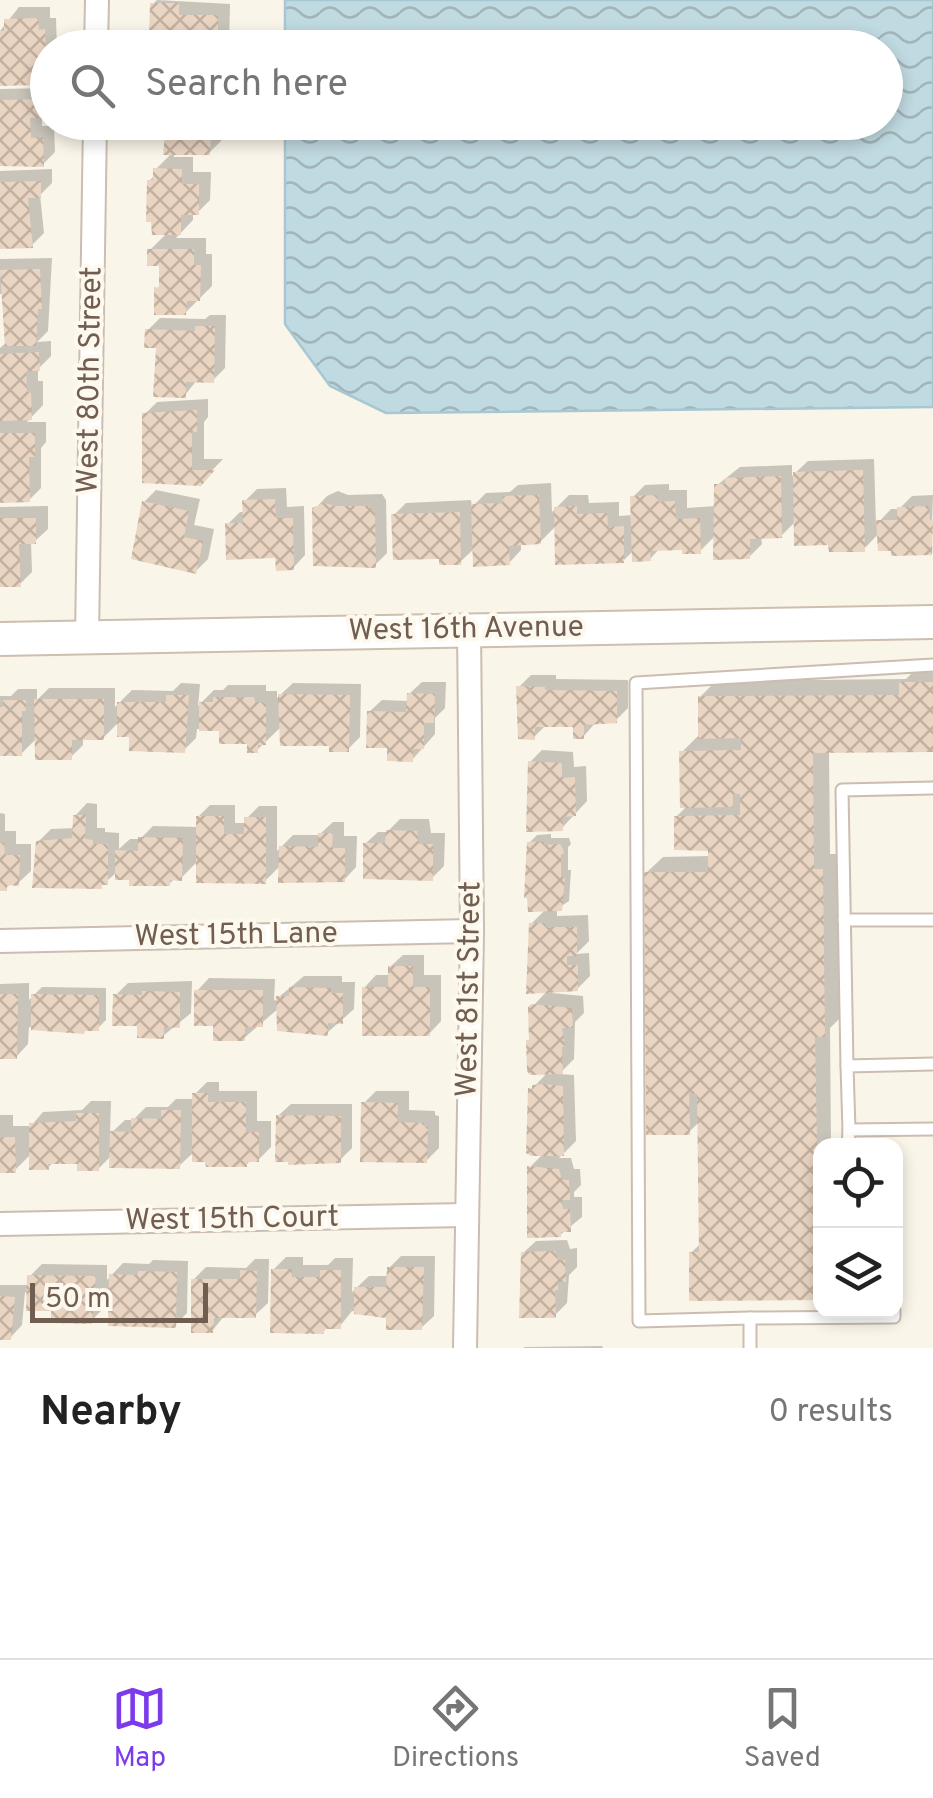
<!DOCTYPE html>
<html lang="en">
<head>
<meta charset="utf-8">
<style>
  :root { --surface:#fff; --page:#f6f6f6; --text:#222; --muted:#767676; --line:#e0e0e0; --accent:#7c3aed }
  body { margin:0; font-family:Overpass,sans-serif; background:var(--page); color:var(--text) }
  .controls { position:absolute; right:30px; bottom:30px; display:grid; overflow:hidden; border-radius:20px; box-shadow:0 5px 15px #0003 }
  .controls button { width:90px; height:90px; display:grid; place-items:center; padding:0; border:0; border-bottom:2px solid var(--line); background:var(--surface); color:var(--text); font:50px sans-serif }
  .scale { position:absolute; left:30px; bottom:25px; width:178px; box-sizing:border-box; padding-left:10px; border:5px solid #715e50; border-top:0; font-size:28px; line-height:35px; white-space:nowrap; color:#715e50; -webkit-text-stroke:8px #fdf9ef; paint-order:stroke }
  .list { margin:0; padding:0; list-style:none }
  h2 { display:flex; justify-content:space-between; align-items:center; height:130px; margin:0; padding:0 40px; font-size:42px }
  h2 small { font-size:32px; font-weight:400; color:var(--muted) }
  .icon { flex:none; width:55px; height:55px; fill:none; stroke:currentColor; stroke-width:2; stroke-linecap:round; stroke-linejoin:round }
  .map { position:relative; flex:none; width:933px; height:1348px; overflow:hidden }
  .search { position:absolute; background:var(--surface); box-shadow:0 5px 15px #0003; left:30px; right:30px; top:30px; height:110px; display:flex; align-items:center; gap:25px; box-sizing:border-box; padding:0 35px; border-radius:55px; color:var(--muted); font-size:38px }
  .sheet { height:310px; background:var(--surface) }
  nav { display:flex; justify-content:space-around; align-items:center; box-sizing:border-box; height:140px; border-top:2px solid var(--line); background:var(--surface); font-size:28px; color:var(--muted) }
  nav a { display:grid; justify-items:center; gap:5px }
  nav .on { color:var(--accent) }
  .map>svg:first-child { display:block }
  .water { fill:url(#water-waves); stroke:#a7c8d2; stroke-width:2.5 }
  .shadow { fill:#0003 }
  .building { fill:url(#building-cross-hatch) }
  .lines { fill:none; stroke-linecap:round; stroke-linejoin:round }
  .lane-casing { stroke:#cbbdb0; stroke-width:15 }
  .street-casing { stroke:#cbbdb0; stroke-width:26 }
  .secondary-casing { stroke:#cdbeae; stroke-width:36 }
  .lane { stroke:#fff; stroke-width:11 }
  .street { stroke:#fff; stroke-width:22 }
  .secondary { stroke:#fff; stroke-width:32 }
  .labels { text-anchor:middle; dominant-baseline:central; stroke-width:8; stroke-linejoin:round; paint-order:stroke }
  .street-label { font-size:30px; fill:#715e50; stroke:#fdf9ef }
</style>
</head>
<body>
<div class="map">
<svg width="933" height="1348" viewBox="0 0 933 1348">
  <defs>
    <pattern id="water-waves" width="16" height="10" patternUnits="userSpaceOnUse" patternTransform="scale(2.5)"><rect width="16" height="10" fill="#c0dae1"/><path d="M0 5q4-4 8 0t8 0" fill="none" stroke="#a0b4b9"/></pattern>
    <pattern id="building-cross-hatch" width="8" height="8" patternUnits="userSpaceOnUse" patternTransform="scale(2.5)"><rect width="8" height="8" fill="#ead5c2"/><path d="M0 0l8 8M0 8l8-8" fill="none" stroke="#c2b0a0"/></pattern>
  </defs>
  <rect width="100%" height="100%" fill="#faf5e9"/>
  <path class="water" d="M285 0H933V407L386 413 330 386 285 324V123L886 122V48L285 47Z"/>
  <g class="shadow">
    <path d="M157 0 230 4 229 47 158 48 165 40 153 4Z"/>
    <path d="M19 7H50V18H56L57 48H48V75L39 83 0 84V31Z"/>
    <path d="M48 88V109L42 115V126H54L55 152 43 164H0V89Z"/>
    <path d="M168 122H230L222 129V140L209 153 174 152V157H193V172H211L210 200 198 212H193V220L176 238H206V254H212V286L185 313 157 289 162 283V264L150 250 167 233 149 181 155 175 156 169 173 152Z"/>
    <path d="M52 169V183L40 195 44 233 32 245 0 246V171Z"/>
    <path d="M52 258 48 331 37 342 51 341V356L38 369V381H43V405L27 422H46V442L41 448V488L29 500H0V348L6 343 7 294H0V259Z"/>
    <path d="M210 315H226L225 368 213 380H197L185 395 148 330 160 318 205 319Z"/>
    <path d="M208 399V417L204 422V459H223L200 483 145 414 157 402Z"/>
    <path d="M874 459 876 525 891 509H899L912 496 933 495 931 552 879 533 864 549 831 543 796 521 781 536H761L762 544 749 557 716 535 700 551 685 548H660L650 559 634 550 623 561 556 526 540 542 521 543V550L509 563 475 548 460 562 441 556 394 515 406 503 471 500 472 507 486 493 510 492 518 485 551 483 552 512 569 495H588L589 503 619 502V516L633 515V497L645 485 669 484V490H687V508L716 506V486L740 467 792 465V476L808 461Z"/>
    <path d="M286 488 287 507 304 506 305 555 293 568 228 524 240 512H245V501L257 489Z"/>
    <path d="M156 490 200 499 194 525 214 529 208 559 196 571 144 502Z"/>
    <path d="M338 491 348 495 382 494 386 500 387 553 375 565 315 509 327 496Z"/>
    <path d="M48 506V529L35 541H31L32 572 20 584H0V507Z"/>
    <path d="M918 667H933V749L829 750 830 854H838L840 1018 830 1028 831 1146H820V1297L692 1299 691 1253 701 1243 700 1121 689 1132 646 873 663 857 711 856V849L676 817 688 805 682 752 698 736 700 697 716 681 906 679Z"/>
    <path d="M531 675H556V679L628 680V708L616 720 596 722 583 737 576 725H546L534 737 519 687Z"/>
    <path d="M422 682H446L445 708 435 718V734L412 760 390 746 369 712 382 700 409 701V694Z"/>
    <path d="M181 683 200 684 198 706 214 690H223L228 685H266V691H277V698L293 683 361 684 360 737 348 749 282 726 257 750 249 742 222 729H197L196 738 184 750 132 734 120 721 103 738 83 737V745L71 757 37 738 21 754H0V696H11L18 689H37V700L49 688H115V707L132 690 173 691Z"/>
    <path d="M542 750 573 752 574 767 586 766 587 801 562 828 530 762Z"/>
    <path d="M87 803 97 804V828H105V832L119 833V849L130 839H140L153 826 198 827V817L210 805H235V823H247V818L259 806H277V851L293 835H319L333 822H344V836H357L356 867 344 880 281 865 265 881 198 861 181 878H175L169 884 131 878 117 872 101 886 38 842 51 829 75 828V816Z"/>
    <path d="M0 813 5 814V831H16V844H31V871L18 883H11L6 888H0Z"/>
    <path d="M400 819H429L431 833H445L444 866 432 878 365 844 378 832H387Z"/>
    <path d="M551 834V838H569L571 844 568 847V870H571L569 901 557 909V916L588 915 589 941 576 954 589 953 590 976 577 989 552 990V993L583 996 584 1013 575 1022 574 1059 559 1074 574 1075 576 1141 559 1158H571L574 1169H580L581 1185 574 1192V1197H582V1217L560 1235 530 1167 544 1153 531 1090 548 1072 531 1039V1008L548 990 531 924 546 909 529 843 537 835Z"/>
    <path d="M403 955H424V975H441V1021L429 1034 364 988 376 975H390V967Z"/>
    <path d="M304 976H342V982H355L354 1009 327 1033 279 1008 244 1038 216 1024 197 991 209 978 275 979 274 1001Z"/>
    <path d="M192 981 191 1013 163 1036 140 1024 116 995 128 983Z"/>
    <path d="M29 983V1000L42 987 106 988V1020L98 1028 84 1031 29 1027 28 1044 16 1057 0 1056V984Z"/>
    <path d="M207 1082H219V1091H257V1121H271V1147L258 1160H251L246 1165 195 1151 179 1166 112 1155 98 1169 80 1162H53L48 1168 31 1154 15 1170H0V1115H13V1126H31L43 1112 82 1110 91 1101H111L110 1134 125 1120H133L146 1107H168L176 1099H195V1094Z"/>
    <path d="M376 1091H409V1110L435 1111V1115L439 1116V1148L426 1161 364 1103Z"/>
    <path d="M291 1104H352V1148L340 1160 278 1116Z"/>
    <path d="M567 1240 570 1249 577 1248V1267L569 1275 567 1303 555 1315 523 1253 536 1241Z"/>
    <path d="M401 1256H435L434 1316 421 1328 389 1316 352 1311 340 1326H328L323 1332 273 1270 286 1257H303V1265H328L335 1258H353L352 1292 369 1276H389V1268Z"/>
    <path d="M255 1259H269L268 1303 255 1315H225L212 1331 193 1280 206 1267 246 1268Z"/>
    <path d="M153 1260 188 1261 187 1313 175 1325 111 1293 103 1301V1309L91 1321 53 1309 25 1292 22 1325 10 1338 0 1339V1285H29L30 1276 42 1264 107 1265V1280L123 1263 149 1264Z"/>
    <path d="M602 1346 603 1348H523L525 1347Z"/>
  </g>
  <g class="building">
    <path d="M150 3H179V15H218V48H163V36H149Z"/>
    <path d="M38 18 39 30 45 29 46 71 40 72V85L0 86V31H4V19Z"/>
    <path d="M42 99V118H30L31 138 43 137 44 167 0 166V100Z"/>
    <path d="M166 122H225V131H211L210 155H163Z"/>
    <path d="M153 168 182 169V184H199V215H181V235H152L151 222H146L147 180H153Z"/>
    <path d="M41 181V198H28L33 248 0 249V182Z"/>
    <path d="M147 249H194V265H201L200 301H187L186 315H154V287L159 288V266H147Z"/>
    <path d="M40 269 42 309H38L36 346H5L0 270Z"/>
    <path d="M195 326H215L214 383 186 382V398L153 397 156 348H144L145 329 195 331Z"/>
    <path d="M39 352 40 371H26L27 392H31L32 420 0 421V354Z"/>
    <path d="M197 410V432H192V470H215L201 486 142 483V413Z"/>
    <path d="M0 433H35V457H29L30 502 0 503Z"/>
    <path d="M863 470 865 552H829L828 545 794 546 793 472Z"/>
    <path d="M781 476 782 538 750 539V559L713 560 714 484H725V478Z"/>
    <path d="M539 495 541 544 509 546 510 565 473 567 471 504 503 503V496Z"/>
    <path d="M657 495 658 502 675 501 676 519 700 518 701 554H682V550L650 551 651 561 632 562 630 496Z"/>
    <path d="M275 499 276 518H293L294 570 276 571 275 558 226 560 225 523H243L242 500Z"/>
    <path d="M142 501 189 511 184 537 203 541 196 574 131 559Z"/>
    <path d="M324 503 335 506H369L375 513 376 568 313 566 312 508Z"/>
    <path d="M577 506V514L607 513 608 527 624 526V563L555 565 554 507Z"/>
    <path d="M929 506 930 520H933L932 555 891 556V551H878L876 520H897V507Z"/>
    <path d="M460 512 461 565H439V559L393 560 391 514Z"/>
    <path d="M0 518H36V544H19L21 587H0Z"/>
    <path d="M899 682H933V752L813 753 814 869H823L825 1037H815L820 1300 689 1301V1252H699L697 1094 689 1093 690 1135H646L644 872H708V851L674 850V816L740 815V794H733V807L680 808 679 751 741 750V738L698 739V696L899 695Z"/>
    <path d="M516 686 545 687V690L617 691V723L584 725V739H573V727H535V740L518 739Z"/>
    <path d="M407 693 435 694 434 723H424V749H413V762L387 761V748H366L367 711 406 712Z"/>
    <path d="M278 694 350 695 349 752H329V746H280Z"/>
    <path d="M166 695H189L185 753 129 751V737H117V702H166Z"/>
    <path d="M213 697H254L255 702 266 703V745H258V753H247V744H219V731H199V702H213Z"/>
    <path d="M34 699H104V740H72V760H35Z"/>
    <path d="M3 700H26V711H22V756H0V707H3Z"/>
    <path d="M528 761 562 763V778L575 777 576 816 563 817V831L526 832Z"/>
    <path d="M73 815H86L85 839 93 840V844H108V885H102V889L32 888 36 841 72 838Z"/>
    <path d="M196 816H224V834H244V817H266V884L196 883Z"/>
    <path d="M386 830 417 831 419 844H433V881L363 879V843H385Z"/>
    <path d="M318 833H333L332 848H345V882L278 883 279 846 318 847Z"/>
    <path d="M138 837 183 838 182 881 170 880V886H129V880H115V850L138 851Z"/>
    <path d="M544 841V845L560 844 563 849 564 854H561V877H565L562 911 528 912 527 898H524L527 842Z"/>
    <path d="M0 843H4L5 855H20L19 886 7 885V891H0Z"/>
    <path d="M529 923H546V927H577V956H567V965H578V991L526 994Z"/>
    <path d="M388 966H413V987H430V1036H362V987H388Z"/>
    <path d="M289 987 331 988V993H343V1024L328 1023V1036L277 1031 276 996H289Z"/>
    <path d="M194 990H263V1027H245V1041H213V1026H194Z"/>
    <path d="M142 991 180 992V1028L164 1027V1039L137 1038V1026H112L113 994 142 995Z"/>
    <path d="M0 994H18L17 1059H0Z"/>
    <path d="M31 994 99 995V1031H85L84 1034 31 1030Z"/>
    <path d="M531 1004 572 1008 573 1028H562L565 1047H562L563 1074 530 1075 527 1071 526 1040H529L528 1007Z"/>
    <path d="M543 1084 563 1086 564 1156H531L526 1153 528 1088 532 1089V1085Z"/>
    <path d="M192 1093H208V1102H246V1132H259V1162H247V1167H206L205 1162H192Z"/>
    <path d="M361 1102 398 1103 397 1122 424 1123V1127H428L427 1163 360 1162Z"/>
    <path d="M161 1110H181L180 1169 109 1168 110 1131 131 1132V1118L161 1119Z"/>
    <path d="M76 1113H99V1171H77V1164H48L49 1170H29V1123L76 1121Z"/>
    <path d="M276 1115 341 1116V1163L288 1165V1162H275Z"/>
    <path d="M0 1137H15L16 1173H0Z"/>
    <path d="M527 1166 559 1169 562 1180H569L570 1200H562L563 1209H570L571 1232H561V1237L527 1238Z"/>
    <path d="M555 1251 558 1260H565L566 1282H558V1290H555L556 1318H519L521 1252Z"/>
    <path d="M387 1267H424L422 1330H386V1318L354 1314V1287H386Z"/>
    <path d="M271 1269H292V1277H320V1270H341V1329H324V1334L270 1333Z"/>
    <path d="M240 1270 257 1271 256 1318H214L213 1333H191V1279H240Z"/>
    <path d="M138 1271 177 1272 176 1328 108 1326 109 1274 138 1275Z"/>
    <path d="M27 1275 96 1276 92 1324 51 1323V1311H26Z"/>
    <path d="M0 1296 15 1297 11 1340H0Z"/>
  </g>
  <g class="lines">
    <defs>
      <g id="lane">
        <path d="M844 920H933"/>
        <path d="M847 1066 842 790 933 788"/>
        <path d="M849 1130 847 1066 933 1064"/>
        <path d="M848 1146 849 1130 933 1129"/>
        <path d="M750 1318 639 1321 636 683 933 665"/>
        <path d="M750 1348V1318L894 1317V1310"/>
      </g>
      <g id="street">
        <path d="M96 48 97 0"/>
        <path d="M87 637 95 122"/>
        <path d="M0 941 472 931"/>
        <path d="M0 1224 465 1215"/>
        <path d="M465 1348 472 931 469 629"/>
      </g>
      <path id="secondary" d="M0 639 933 622"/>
    </defs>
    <use href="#lane" class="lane-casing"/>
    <use href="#street" class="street-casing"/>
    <use href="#secondary" class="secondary-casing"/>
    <use href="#lane" class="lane"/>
    <use href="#street" class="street"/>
    <use href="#secondary" class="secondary"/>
  </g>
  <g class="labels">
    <g class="street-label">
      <text transform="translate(91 380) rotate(-89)">West 80th Street</text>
      <text transform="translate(466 630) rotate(-1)">West 16th Avenue</text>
      <text transform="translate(236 936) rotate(-1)">West 15th Lane</text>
      <text transform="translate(470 989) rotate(-89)">West 81st Street</text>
      <text transform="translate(232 1220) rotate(-1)">West 15th Court</text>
    </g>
  </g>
</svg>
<div class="controls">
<button><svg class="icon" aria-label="locate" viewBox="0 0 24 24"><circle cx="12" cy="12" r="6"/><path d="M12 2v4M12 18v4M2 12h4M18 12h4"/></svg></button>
<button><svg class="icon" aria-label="layers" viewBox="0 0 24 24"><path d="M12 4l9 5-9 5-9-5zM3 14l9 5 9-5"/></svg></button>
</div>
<div class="scale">50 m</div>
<div class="search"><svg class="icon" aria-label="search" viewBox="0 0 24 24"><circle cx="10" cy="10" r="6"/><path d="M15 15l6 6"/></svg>Search here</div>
</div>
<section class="sheet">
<h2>Nearby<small>0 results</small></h2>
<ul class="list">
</ul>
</section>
<nav>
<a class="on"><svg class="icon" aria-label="map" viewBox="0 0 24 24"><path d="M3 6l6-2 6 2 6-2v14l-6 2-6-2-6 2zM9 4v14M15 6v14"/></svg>Map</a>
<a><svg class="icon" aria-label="directions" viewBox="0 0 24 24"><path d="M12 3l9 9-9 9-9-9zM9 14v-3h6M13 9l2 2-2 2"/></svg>Directions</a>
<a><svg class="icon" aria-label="saved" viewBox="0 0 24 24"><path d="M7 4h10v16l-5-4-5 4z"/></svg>Saved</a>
</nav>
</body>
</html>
